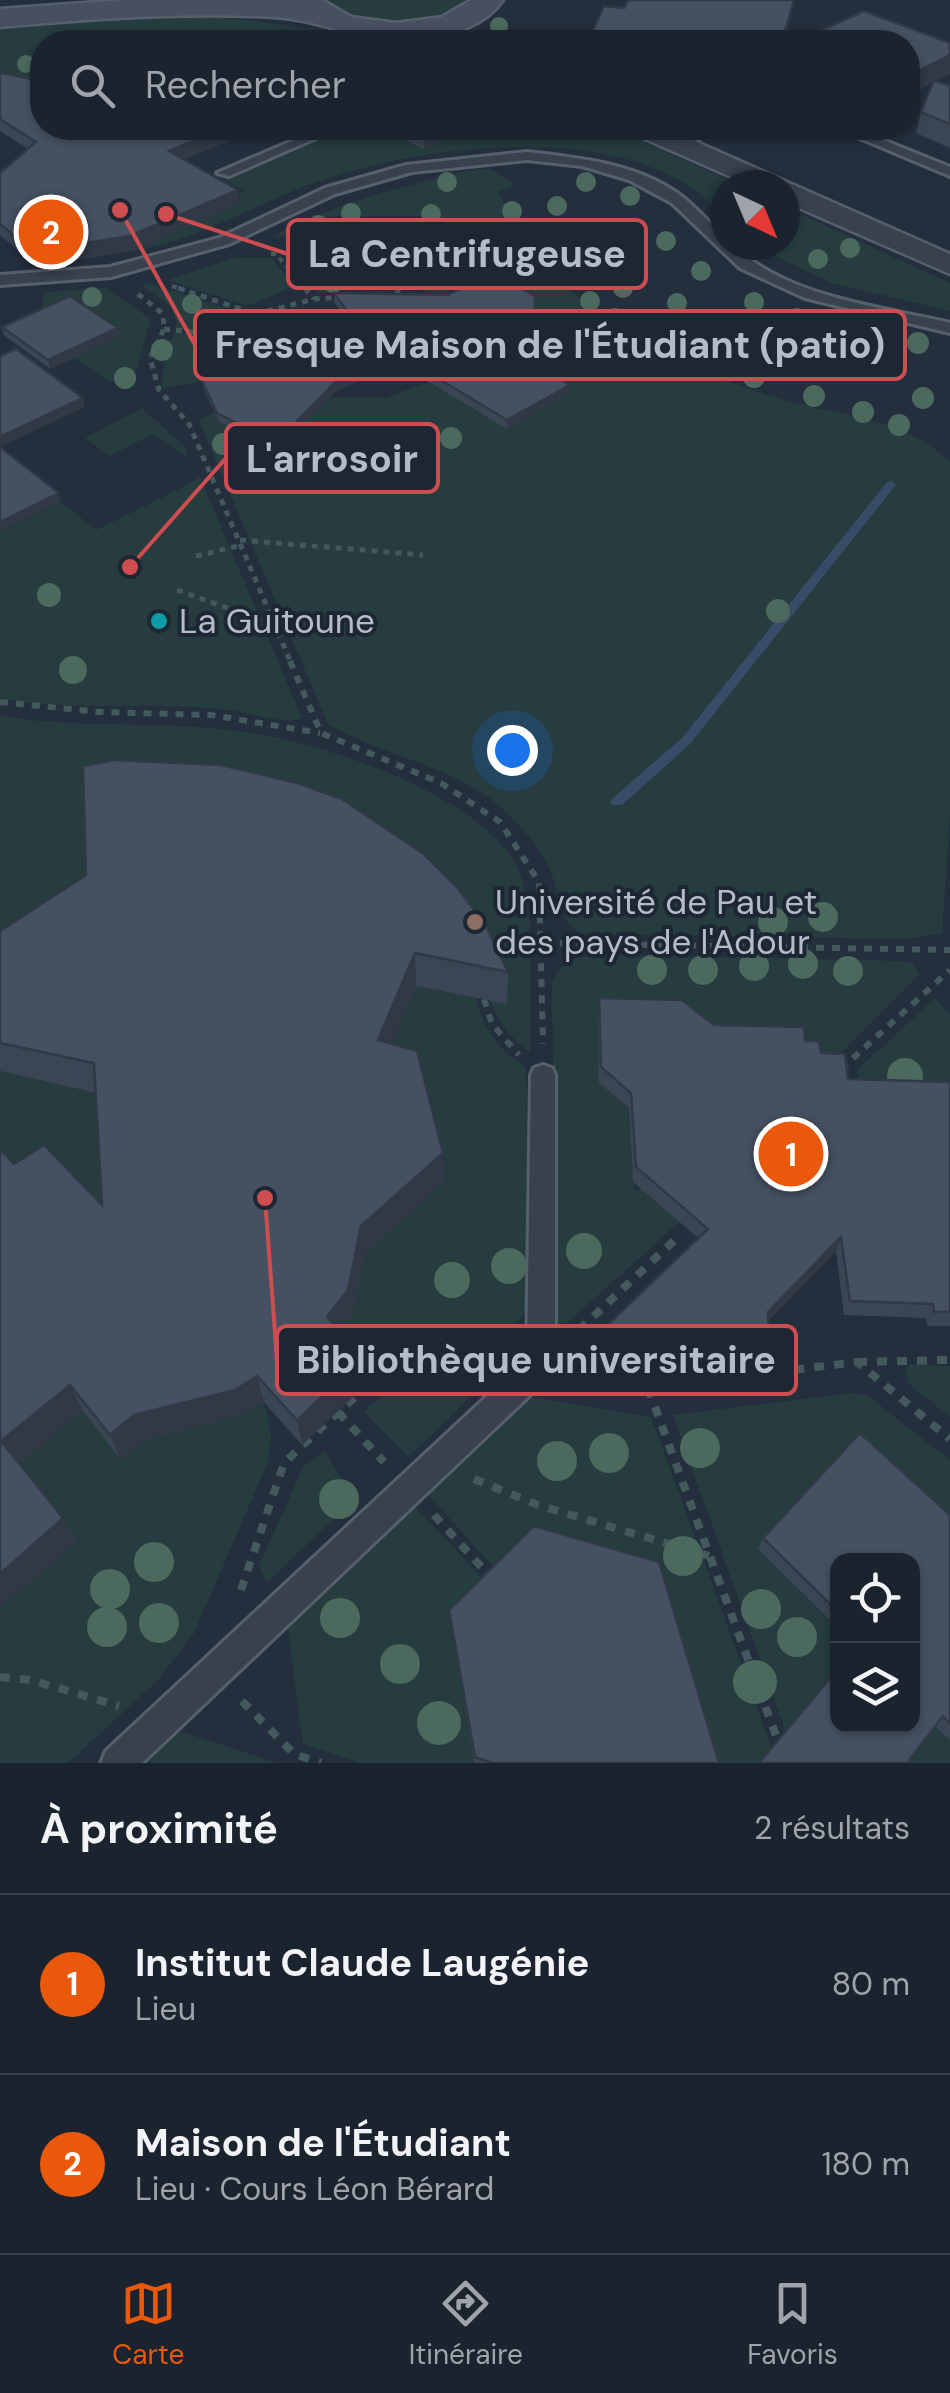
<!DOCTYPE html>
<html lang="fr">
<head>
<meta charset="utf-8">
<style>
  :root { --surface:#1b232e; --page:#282f3a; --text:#f1f3f6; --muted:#a0a4aa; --line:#39404a; --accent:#ea580c }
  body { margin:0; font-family:"DM Sans",sans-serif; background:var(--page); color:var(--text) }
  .controls { position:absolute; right:30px; bottom:30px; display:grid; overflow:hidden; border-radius:20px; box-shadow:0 2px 8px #0004 }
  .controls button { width:90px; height:90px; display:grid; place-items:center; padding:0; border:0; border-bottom:2px solid var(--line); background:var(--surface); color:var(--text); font:50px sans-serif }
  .compass { position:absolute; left:710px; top:170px; width:90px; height:90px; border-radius:50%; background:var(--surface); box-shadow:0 2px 8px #0004; rotate:136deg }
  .you { position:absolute; left:512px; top:750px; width:35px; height:35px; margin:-25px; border:8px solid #fff; border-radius:50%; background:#1a73e8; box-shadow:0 0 0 15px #1a73e833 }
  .badge { display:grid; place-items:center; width:65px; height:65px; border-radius:50%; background:var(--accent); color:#fff; font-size:32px; font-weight:700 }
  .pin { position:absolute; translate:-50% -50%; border:5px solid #fff; box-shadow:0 2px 10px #0006 }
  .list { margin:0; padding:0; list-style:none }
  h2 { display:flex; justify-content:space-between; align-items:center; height:130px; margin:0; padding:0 40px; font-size:42px }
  h2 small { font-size:32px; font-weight:400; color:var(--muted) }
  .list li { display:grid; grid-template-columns:65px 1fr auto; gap:30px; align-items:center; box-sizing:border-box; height:180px; padding:0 40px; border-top:2px solid var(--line) }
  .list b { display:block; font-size:38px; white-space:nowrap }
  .list p { margin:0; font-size:32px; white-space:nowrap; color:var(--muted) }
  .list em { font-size:32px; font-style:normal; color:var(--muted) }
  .icon { flex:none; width:55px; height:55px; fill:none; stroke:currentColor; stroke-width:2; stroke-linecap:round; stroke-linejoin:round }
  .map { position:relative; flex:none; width:950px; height:1763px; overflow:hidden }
  .search { position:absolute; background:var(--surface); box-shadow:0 2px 8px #0004; left:30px; right:30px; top:30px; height:110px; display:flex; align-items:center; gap:25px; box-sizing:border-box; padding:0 35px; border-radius:40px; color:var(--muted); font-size:38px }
  .sheet { height:490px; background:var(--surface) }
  nav { display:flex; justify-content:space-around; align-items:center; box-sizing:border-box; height:140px; border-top:2px solid var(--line); background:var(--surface); font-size:28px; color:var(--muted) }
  nav a { display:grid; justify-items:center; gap:5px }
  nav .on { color:var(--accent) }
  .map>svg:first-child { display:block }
  .green { fill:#263c3f }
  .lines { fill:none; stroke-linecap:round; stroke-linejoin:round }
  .stream { fill:#394c67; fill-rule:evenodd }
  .lane-casing { stroke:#565f6c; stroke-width:6 }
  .street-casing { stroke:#565f6c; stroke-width:5 }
  .secondary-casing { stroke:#565f6c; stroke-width:5 }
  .path-far3 { stroke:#44595c; stroke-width:4; stroke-dasharray:5 5; stroke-linecap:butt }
  .path-far2 { stroke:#44595c; stroke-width:5; stroke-dasharray:6 6; stroke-linecap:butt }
  .path-far1 { stroke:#44595c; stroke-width:6; stroke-dasharray:8 8; stroke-linecap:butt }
  .path { stroke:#44595c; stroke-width:8; stroke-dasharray:10 10; stroke-linecap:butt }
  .lane { fill:#38414e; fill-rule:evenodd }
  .street { fill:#38414e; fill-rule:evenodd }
  .secondary { fill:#465061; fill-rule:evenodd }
  .tree { fill:#4b6a5d }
  .wall { fill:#3b4654 }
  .shaded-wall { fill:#303945 }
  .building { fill:#455162; stroke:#303945; stroke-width:2.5 }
  .culture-dot { fill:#0f9aa8; stroke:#1d2633; stroke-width:4 }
  .education-dot { fill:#8d6e63; stroke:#1d2633; stroke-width:4 }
  .labels { text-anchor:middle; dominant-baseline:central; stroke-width:8; stroke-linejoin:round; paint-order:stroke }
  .poi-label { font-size:35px; fill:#b4bcc9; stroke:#1d2633; text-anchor:start }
  .leader { fill:none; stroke:#ce4d50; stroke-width:4 }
  .callout-dot { fill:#ce4d50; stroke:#1d2633; stroke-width:4 }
  .callout { fill:#1d2633; stroke:#ce4d50; stroke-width:4 }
  .callout-label { font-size:38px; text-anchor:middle; font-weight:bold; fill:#b4bcc9 }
</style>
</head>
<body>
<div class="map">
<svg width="950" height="1763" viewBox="0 0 950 1763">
  <rect width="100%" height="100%" fill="#242f3e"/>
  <g class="green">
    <path d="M326 0H465C436 32 356 29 326 0Z"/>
    <path d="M148 14 242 19 395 42H42V78L14 88H0V26Z"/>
    <path d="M345 128H614L739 185H725V219C643 114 420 143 311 184 251 206 197 241 132 251L239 204 231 199 245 191 223 179Z"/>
    <path d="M490 169 512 183 511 187 498 190 516 229 531 249 516 257 471 244 422 237 429 216H329L331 227 272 237C331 206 387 190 451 175 465 172 475 168 490 169Z"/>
    <path d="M785 207 950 283V311L832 283 764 251 756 245H785Z"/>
    <path d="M420 242 467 248 509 261 443 294 404 287Z"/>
    <path d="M295 249 301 261 353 253 409 254 396 287H346L319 293 283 251Z"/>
    <path d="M233 258H272L294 286 248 306 167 280Z"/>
    <path d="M551 271C612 336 696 374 781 399 839 417 906 417 950 462V814L942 933 909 939 581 934C556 918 561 893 549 868 539 848 523 828 507 813 457 765 385 758 328 724L199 421 218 410 224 424 278 451 328 397 385 398 430 382 511 292Z"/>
    <path d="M145 282 233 311 208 332 180 329 176 327C177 304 161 300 144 288Z"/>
    <path d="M105 288 151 319 136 371 121 382 109 381 74 358 119 336 39 320 45 292Z"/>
    <path d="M175 332 238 341 232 377 161 388 166 352Z"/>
    <path d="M142 408 187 449 185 456 152 434 110 456 85 438Z"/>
    <path d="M199 475 302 718C282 725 255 714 234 711 157 700 77 713 0 698V532L61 502 96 530 191 483Z"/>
    <path d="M0 716C85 730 172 719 257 734 331 746 497 800 522 879 537 928 529 1001 530 1053 511 1039 498 1022 490 1000L507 1003 486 959 95 894 0 971Z"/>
    <path d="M596 954 903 961 913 964 920 975 824 1069 599 1083 629 1108 634 1189 674 1190 694 1209 567 1323H556L552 983C560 961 574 956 596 954Z"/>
    <path d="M416 986 476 998C483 1028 500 1051 526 1067L531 1297 519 1321 509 1327 379 1359 331 1344 352 1318 381 1071Z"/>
    <path d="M935 998 950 1015V1090L861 1087 857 1070Z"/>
    <path d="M0 1071 105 1095 110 1192 90 1209 0 1164Z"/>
    <path d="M911 1364 950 1366V1417L909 1384 905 1369Z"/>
    <path d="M228 1368 243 1415 264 1402 271 1435 268 1462 194 1633 158 1680 68 1763H0V1609L77 1541 16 1465 83 1411 121 1460Z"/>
    <path d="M479 1371 482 1386 408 1457 364 1411C403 1377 429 1372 479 1371Z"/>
    <path d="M852 1393 868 1396 950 1460V1534L759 1549 837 1628V1671L786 1732 673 1415Z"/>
    <path d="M525 1396 651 1417 772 1748 760 1763H712L498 1572 421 1487Z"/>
    <path d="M325 1451 354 1500 267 1582 259 1566 303 1467Z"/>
    <path d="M408 1499 487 1583 474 1763H359L303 1744 286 1617Z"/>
    <path d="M935 1725 950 1739V1763H905Z"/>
    <path d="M182 1732 278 1763H130L169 1733Z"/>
  </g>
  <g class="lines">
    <path class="stream" d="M891 481 896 484 895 486 690 744 622 805H612L610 802 612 799 682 738 887 482Z"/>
    <defs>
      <g id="lane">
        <path d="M322 128H339L229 176 217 173Z"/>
        <path d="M704 128H721L684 146 672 143Z"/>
        <path d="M836 128H853L950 167V176Z"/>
        <path d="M527 152C580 158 642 164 685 199 699 211 712 225 725 238V245H733C788 298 878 306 950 323V333L805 298 740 268 672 203 629 180 582 166 527 160 412 172 335 194 229 244 111 277 0 285V275L110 267 219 238 325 188 406 165Z"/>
        <path d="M543 1065 552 1068 555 1075V1365L551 1375 142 1763H101L106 1751 527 1359 531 1075 534 1068Z"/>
      </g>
      <g id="street">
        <path d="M389 24 448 37 451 42H408L380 36 377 31Z"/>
        <path d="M631 128H665L950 254V274L785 202V185H749L634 134Z"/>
      </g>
      <path id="secondary" d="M125 0H322L351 17 396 23 442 17 471 0H503C485 26 453 35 423 39 363 47 328 20 274 17 183 12 91 19 0 27V9Z"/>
    </defs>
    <use href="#lane" class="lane-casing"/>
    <use href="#street" class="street-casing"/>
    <use href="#secondary" class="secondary-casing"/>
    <g class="path-far3">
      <path d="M271 254H276L307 290"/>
      <path d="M487 278 518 262"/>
      <path d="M172 286 185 290"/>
      <path d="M398 290 417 239 593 276"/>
    </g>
    <g class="path-far2">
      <path d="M178 288 255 314"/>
      <path d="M305 288 314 299"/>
      <path d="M138 294 163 314 164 329 150 358 159 390 189 424 291 663"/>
      <path d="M397 294 399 288"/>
      <path d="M164 329 210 334 256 314 314 299 341 297"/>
      <path d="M240 540 423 555"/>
      <path d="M196 556 242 545"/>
      <path d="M177 590 275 625"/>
    </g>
    <g class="path-far1">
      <path d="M290 661 321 733 441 783 500 822 539 882 543 1044"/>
      <path d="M0 702 99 712 211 715 320 733"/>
      <path d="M544 943 950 950"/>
      <path d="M484 999 492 1024 519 1055"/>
      <path d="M841 1069 950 970"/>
    </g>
    <g class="path">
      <path d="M579 1330 681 1234"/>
      <path d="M857 1362 950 1360"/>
      <path d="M577 1373 648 1388 857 1362 950 1439"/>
      <path d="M648 1388 778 1741"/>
      <path d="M338 1412 384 1462"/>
      <path d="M474 1479 538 1505 709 1556"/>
      <path d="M434 1515 486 1572"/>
      <path d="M241 1590 284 1463 338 1412 383 1373 434 1359 490 1362"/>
      <path d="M0 1677 31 1680 119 1706"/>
      <path d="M242 1701 294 1754 321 1763"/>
    </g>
    <use href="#lane" class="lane"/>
    <use href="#street" class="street"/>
    <use href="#secondary" class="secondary"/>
  </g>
  <g class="tree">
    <circle cx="499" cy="26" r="9"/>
    <circle cx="26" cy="64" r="9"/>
    <circle cx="447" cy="182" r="10"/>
    <circle cx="586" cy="182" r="10"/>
    <circle cx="630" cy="196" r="10"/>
    <circle cx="557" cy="206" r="10"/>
    <circle cx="512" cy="211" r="10"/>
    <circle cx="351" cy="213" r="10"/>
    <circle cx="431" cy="214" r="10"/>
    <circle cx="318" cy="225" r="10"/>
    <circle cx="666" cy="241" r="10"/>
    <circle cx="850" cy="248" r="10"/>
    <circle cx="818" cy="259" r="10"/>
    <circle cx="701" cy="271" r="10"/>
    <circle cx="333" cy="283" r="10"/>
    <circle cx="623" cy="288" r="10"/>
    <circle cx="92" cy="297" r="10"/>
    <circle cx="590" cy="301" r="10"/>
    <circle cx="754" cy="302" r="10"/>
    <circle cx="677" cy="303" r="10"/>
    <circle cx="192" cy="304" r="10"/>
    <circle cx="615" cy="318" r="10"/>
    <circle cx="797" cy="318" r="10"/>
    <circle cx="918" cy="343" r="11"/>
    <circle cx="162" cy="350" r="11"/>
    <circle cx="894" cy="369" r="11"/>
    <circle cx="754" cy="377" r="11"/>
    <circle cx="125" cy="378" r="11"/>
    <circle cx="814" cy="396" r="11"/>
    <circle cx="923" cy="398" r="11"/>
    <circle cx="863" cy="412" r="11"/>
    <circle cx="899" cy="425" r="11"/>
    <circle cx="451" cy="438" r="11"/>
    <circle cx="223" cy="444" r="11"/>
    <circle cx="49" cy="595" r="12"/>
    <circle cx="778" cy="611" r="12"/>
    <circle cx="73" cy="670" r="14"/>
    <circle cx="823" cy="917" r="15"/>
    <circle cx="773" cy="922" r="15"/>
    <circle cx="803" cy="964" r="15"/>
    <circle cx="754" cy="966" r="15"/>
    <circle cx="652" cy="970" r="15"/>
    <circle cx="703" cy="970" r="15"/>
    <circle cx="848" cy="971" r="15"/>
    <circle cx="905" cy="1076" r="18"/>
    <circle cx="584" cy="1251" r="18"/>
    <circle cx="509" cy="1266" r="18"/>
    <circle cx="452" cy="1280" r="18"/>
    <circle cx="700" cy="1448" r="20"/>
    <circle cx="609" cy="1453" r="20"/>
    <circle cx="557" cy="1461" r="20"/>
    <circle cx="339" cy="1499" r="20"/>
    <circle cx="683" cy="1556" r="20"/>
    <circle cx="154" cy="1562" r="20"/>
    <circle cx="110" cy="1589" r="20"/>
    <circle cx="761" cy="1609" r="20"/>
    <circle cx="340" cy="1618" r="20"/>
    <circle cx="159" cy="1623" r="20"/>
    <circle cx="107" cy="1627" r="20"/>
    <circle cx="797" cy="1637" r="20"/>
    <circle cx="400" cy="1664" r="20"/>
    <circle cx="755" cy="1682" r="22"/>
    <circle cx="439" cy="1723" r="22"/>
  </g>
  <g class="wall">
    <path d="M0 74 232 140 184 159 240 204 132 251 47 265 31 262 0 235V173L28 149 0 131Z"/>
    <path d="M936 81 950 86V148L916 133 921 112 933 83 908 95Z"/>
    <path d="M382 128H472L424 149Z"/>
    <path d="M334 293 533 364 570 385 569 394 507 429 396 362 335 392 277 452 219 421 204 390 202 381 371 350 334 302Z"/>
    <path d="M2 327 120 337 50 369 4 335Z"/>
    <path d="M86 875 508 972 507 1004 416 986 392 1044 444 1182 364 1255 352 1318 341 1332 368 1383 302 1445 264 1402 243 1415 145 1440 121 1460 83 1411 19 1463 63 1518 77 1541 0 1609V1149L14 1164 102 1205 96 1093 0 1071V931Z"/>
    <path d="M599 998 714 1025 805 1041 821 1053 848 1079 950 1082V1326H927L926 1318 844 1315 836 1251 768 1321 769 1340 765 1354 595 1350 596 1336 698 1238 633 1182 629 1108 599 1083 598 1014Z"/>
    <path d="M950 1515V1740L935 1726H912L838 1560V1628L758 1549 763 1538Z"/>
    <path d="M449 1610 719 1763H474Z"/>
  </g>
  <g class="shaded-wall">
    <path d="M795 0 785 42H782Z"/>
    <path d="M950 55V74L908 95V76Z"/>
    <path d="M226 128H230L232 140 171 165 169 151Z"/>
    <path d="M423 128H472L424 149Z"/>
    <path d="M238 190 240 204 132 251 47 265 44 250Z"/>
    <path d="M118 328 120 337 50 369 48 360Z"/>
    <path d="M396 353V362L335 392 277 452 276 443 334 383Z"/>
    <path d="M570 385 569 394 507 429V420Z"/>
    <path d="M83 398 85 407 0 447V437Z"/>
    <path d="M59 493 61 502 0 532V522Z"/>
    <path d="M415 953 416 986 381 1071 378 1040Z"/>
    <path d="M443 1153 444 1182 364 1255 352 1318 331 1344 327 1317 361 1226Z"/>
    <path d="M841 1237 836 1251 763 1326 768 1312Z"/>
    <path d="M365 1357 368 1383 302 1445 297 1420Z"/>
    <path d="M257 1376 264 1402 243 1415 145 1440 121 1460 110 1435 134 1415Z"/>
    <path d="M70 1385 83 1411 16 1466 1 1441Z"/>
    <path d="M63 1518 77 1541 0 1609V1574Z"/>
  </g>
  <g class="building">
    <path d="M628 0H794L782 42H588L604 6 624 8Z"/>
    <path d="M864 11 950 43V55L908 76V42H795Z"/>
    <path d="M2 73 42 81V128H226L169 151 238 190 130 236 44 250 28 247 0 224V173L36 142 0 119V74Z"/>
    <path d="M934 80 950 86V124L921 112Z"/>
    <path d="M492 273 535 296 533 364 570 385 507 420 396 353 334 383 276 443 217 413 202 381 226 376 232 341 243 320 255 324 268 315 379 353 334 293 448 295Z"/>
    <path d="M70 296 118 328 48 360 2 327Z"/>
    <path d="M16 349 83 398 0 437V356Z"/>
    <path d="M0 447 59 493 0 522Z"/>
    <path d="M114 760 221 765 297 783 342 799 424 854 457 887 486 926 508 972 415 953 378 1040 417 1051 443 1153 361 1226 348 1290 327 1317 365 1357 297 1420 257 1376 235 1390 134 1415 110 1435 70 1385 1 1441 63 1518 0 1574V1149L14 1164 44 1145 102 1205 94 1063 0 1043V931L86 875 83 766Z"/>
    <path d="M599 998 682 1000 714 1025 804 1027 805 1041H819L821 1053 845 1054 848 1079 950 1082V1312H934L933 1304 850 1301 841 1237 768 1312 769 1340 596 1336 708 1229 636 1167 631 1093 601 1067Z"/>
    <path d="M860 1433 950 1515V1724L943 1716 907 1763H759L838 1669V1726H912V1560H838V1612L763 1538Z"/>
    <path d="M534 1526 659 1562 719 1763H492L475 1757 449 1610Z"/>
  </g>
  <circle class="culture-dot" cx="159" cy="621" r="10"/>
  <circle class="education-dot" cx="475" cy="922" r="10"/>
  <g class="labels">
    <g class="poi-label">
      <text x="179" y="621">La Guitoune</text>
      <text x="495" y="902">Université de Pau et<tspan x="495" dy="40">des pays de l'Adour</tspan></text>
    </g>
  </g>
  <path class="leader" d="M166 214L288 254M120 210L195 345M130 567L226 458M265 1198L277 1360"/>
  <g class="callout-dot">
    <circle cx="166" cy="214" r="10"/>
    <circle cx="120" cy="210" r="10"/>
    <circle cx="130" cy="567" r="10"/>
    <circle cx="265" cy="1198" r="10"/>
  </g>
  <g class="callout">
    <rect x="288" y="220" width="358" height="68" rx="10"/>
    <rect x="195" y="311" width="710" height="68" rx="10"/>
    <rect x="226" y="424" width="212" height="68" rx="10"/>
    <rect x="277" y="1326" width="519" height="68" rx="10"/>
  </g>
  <g class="callout-label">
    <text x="467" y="267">La Centrifugeuse</text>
    <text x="550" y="358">Fresque Maison de l'Étudiant (patio)</text>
    <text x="332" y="472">L'arrosoir</text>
    <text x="536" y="1373">Bibliothèque universitaire</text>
  </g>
</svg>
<div class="controls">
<button><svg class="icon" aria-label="locate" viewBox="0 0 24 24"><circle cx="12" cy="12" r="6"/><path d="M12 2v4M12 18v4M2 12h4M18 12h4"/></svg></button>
<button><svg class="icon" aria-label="layers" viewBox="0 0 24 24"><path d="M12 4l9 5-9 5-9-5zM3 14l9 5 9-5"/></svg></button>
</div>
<svg class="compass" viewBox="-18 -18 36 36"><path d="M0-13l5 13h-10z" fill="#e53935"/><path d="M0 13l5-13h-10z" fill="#a0a4aa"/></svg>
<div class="you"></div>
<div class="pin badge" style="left:791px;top:1154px">1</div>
<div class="pin badge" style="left:51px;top:232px">2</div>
<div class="search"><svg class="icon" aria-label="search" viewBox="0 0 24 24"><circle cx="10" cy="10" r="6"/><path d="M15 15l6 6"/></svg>Rechercher</div>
</div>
<section class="sheet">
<h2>À proximité<small>2 résultats</small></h2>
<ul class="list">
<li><span class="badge">1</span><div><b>Institut Claude Laugénie</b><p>Lieu</p></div><em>80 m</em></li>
<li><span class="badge">2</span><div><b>Maison de l'Étudiant</b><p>Lieu · Cours Léon Bérard</p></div><em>180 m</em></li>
</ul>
</section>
<nav>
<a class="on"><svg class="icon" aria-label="map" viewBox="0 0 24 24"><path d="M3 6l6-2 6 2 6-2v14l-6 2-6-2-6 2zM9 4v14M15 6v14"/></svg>Carte</a>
<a><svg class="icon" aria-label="directions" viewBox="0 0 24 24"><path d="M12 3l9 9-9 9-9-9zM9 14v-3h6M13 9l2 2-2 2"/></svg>Itinéraire</a>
<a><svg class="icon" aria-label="saved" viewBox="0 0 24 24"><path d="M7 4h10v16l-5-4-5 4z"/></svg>Favoris</a>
</nav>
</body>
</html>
